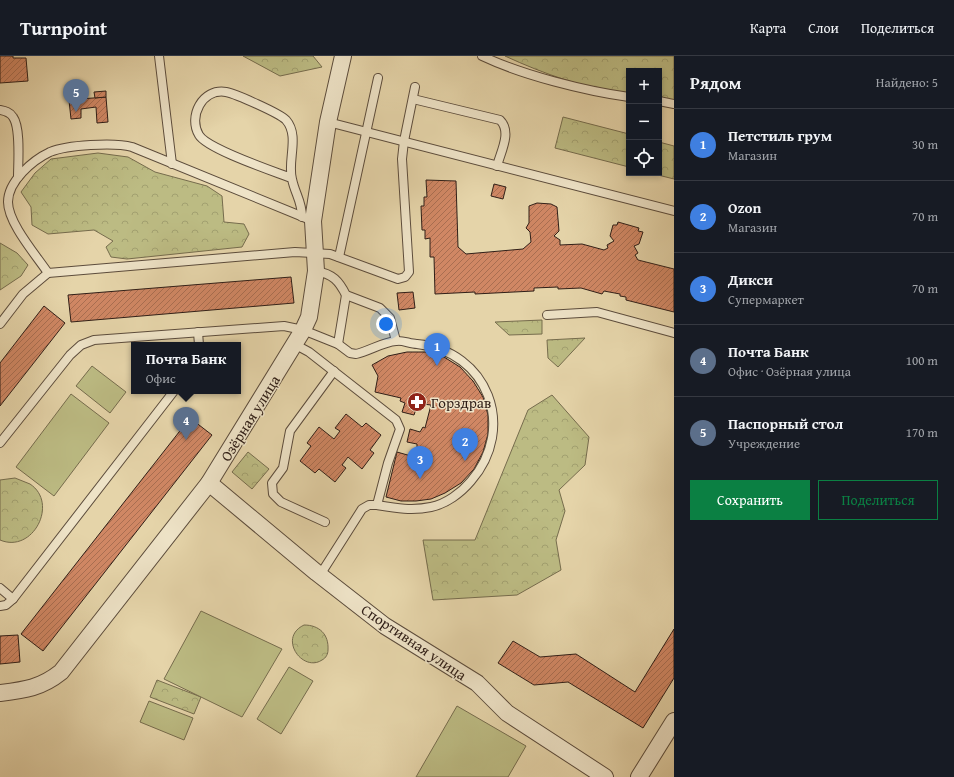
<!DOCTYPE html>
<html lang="ru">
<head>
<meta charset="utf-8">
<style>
  :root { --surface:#171b24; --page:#20242c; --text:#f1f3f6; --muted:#9ea1a6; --line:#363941; --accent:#0b8043 }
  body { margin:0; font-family:"Gentium Book Plus",serif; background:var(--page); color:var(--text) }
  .controls { position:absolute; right:12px; top:12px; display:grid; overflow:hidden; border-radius:0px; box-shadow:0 2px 6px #0003 }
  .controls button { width:36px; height:36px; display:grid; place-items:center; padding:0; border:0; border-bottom:1px solid var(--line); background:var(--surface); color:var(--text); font:20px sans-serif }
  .you { position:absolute; left:386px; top:268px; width:14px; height:14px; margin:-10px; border:3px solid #fff; border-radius:50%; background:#1a73e8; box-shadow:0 0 0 6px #1a73e833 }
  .badge { display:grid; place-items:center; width:26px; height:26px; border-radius:50%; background:var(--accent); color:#fff; font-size:13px; font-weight:700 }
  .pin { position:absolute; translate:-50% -33px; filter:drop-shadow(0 1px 2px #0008) }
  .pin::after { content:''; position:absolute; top:21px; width:14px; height:12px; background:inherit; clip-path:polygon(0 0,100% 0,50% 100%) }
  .popup { position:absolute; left:131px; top:286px; width:110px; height:52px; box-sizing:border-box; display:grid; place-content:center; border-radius:0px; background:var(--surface); filter:drop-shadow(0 1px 3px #0005); font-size:13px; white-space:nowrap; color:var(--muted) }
  .popup b { font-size:15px; color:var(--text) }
  .popup::after { content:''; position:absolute; left:50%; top:100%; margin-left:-8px; border:8px solid transparent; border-top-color:var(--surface) }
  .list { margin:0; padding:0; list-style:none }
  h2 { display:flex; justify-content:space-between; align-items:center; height:52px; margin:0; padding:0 16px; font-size:17px }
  h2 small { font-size:13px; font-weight:400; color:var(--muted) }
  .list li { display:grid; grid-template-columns:26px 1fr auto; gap:12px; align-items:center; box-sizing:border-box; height:72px; padding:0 16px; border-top:1px solid var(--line) }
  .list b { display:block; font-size:15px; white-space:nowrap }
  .list p { margin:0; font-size:13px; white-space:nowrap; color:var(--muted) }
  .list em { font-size:13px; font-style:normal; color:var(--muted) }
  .actions { display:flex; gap:8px; padding:12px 16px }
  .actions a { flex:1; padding:9px 0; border:1px solid var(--accent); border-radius:0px; text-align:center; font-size:14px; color:var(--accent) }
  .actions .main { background:var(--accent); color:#fff }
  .icon { flex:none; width:22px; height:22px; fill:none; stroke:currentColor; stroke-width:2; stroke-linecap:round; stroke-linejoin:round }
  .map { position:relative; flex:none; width:674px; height:721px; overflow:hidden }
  header { display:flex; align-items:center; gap:24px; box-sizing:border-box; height:56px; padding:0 20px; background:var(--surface); border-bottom:1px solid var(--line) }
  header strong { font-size:19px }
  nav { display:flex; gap:22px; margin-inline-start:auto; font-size:14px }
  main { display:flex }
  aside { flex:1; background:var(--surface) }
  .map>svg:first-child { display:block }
  .forest { fill:url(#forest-crowns); stroke:#766c4d }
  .pitch { fill:#bcbb83; stroke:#766c4d }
  .building { fill:url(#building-hatch); stroke:#2f1e17 }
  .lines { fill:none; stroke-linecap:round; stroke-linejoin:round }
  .service-casing { stroke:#5c4c3c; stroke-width:10 }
  .minor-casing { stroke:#5c4c3c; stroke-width:18 }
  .service { stroke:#eee3c7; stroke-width:8 }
  .minor { stroke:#eee3c7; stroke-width:16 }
  .labels { text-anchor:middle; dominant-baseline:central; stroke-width:3; stroke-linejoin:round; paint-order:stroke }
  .poi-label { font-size:15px; fill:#2f1e17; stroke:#eee3c7; text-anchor:start }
  .street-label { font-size:15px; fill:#2f1e17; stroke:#eee3c7 }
</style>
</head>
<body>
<header>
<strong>Turnpoint</strong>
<nav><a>Карта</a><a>Слои</a><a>Поделиться</a></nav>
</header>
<main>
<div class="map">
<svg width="674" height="721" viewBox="0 0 674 721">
  <defs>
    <pattern id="forest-crowns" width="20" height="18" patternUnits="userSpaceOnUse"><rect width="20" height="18" fill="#bcbb83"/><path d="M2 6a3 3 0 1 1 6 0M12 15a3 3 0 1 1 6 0" fill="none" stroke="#a2a070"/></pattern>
    <pattern id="building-hatch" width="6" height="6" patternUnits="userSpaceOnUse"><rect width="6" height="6" fill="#d08764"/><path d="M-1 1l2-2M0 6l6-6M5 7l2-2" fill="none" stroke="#a96e51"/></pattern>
  </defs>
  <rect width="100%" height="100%" fill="#e5d4a9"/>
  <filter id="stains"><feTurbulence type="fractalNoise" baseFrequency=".005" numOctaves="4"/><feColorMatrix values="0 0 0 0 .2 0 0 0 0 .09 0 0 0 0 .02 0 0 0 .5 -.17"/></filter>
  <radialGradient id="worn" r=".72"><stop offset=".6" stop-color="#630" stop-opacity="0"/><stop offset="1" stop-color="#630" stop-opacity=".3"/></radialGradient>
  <g class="forest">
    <path d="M243 0H313L322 11 280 20Z"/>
    <path d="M505 0H674V44L659 42V15H629V38C586 33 544 18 505 0Z"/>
    <path d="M563 61 629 78V111L555 92Z"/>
    <path d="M659 86 674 90V123L650 117H659Z"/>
    <path d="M98 97 128 101 155 116 207 130 222 140 224 166 244 168 249 178 242 191 127 203 111 201 106 191 113 185 94 174 48 178 32 169 31 151 21 136 35 117 51 103Z"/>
    <path d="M0 187 17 197 28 209 21 220 0 234Z"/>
    <path d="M542 264V278L509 279 495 266Z"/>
    <path d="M585 282 558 311 548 302 547 284Z"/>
    <path d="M552 339 589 381 585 409 559 434 565 455 556 484 561 514 517 539 433 544 423 484H475L528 354Z"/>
    <path d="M248 396 269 413 252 433 232 416Z"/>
    <path d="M15 422C20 424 25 426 30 428 59 447 33 498 0 484V424Z"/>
    <path d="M304 569C319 569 329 578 328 594 328 598 326 602 322 604 303 617 277 582 304 569Z"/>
    <path d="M157 624 201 641 194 658 150 641Z"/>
  </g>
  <g class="pitch">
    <path d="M92 310 126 336 110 357 76 330Z"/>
    <path d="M71 338 109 367 54 440 16 411Z"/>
    <path d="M201 555 282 593 242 661 164 623Z"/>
    <path d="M289 611 313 625 281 678 257 663Z"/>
    <path d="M149 645 193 662 184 684 140 666Z"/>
    <path d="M457 650 526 690 508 721H416Z"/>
  </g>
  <g class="building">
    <path d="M0 0H13V2H26L28 25 0 27Z"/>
    <path d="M79 34 80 43 106 41 108 66 97 67 96 51 81 53V62L71 63 68 35Z"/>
    <path d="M106 35V41L95 42 94 36Z"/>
    <path d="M426 124 456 125 458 191 466 198 523 193 531 186 530 176 526 172 529 167V150L537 147 551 148 557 151 559 175 554 180 560 184V189L582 188 604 194 608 192 607 189 614 185 610 180 613 169H617L618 166 639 172 638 175 643 176 639 188 634 190 638 197 635 199 638 204 674 213V256L626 244V241L620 240V238L604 235 602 238 581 232 558 233V231L534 232V235L475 238V236L435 238 434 201H430V182L425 183V174H422L421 150H424V141H427Z"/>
    <path d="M494 128 506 131 503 143 491 140Z"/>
    <path d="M291 221 294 247 71 266 68 239Z"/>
    <path d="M413 236 415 252 399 254 397 237Z"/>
    <path d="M44 250 65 267 0 350V307Z"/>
    <path d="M407 296H425L444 301 460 311 473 325 483 341 488 359V378L483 396 474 413 461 427 445 437 431 443 416 445H401L386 441 397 396 418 402 420 394H417V388L407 386 410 373 420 376 423 371 425 372 431 349 423 348V350H417L414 359 402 356 405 347 400 345 401 342 375 336 378 320 372 309 388 300Z"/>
    <path d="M346 358 362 371 366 367 381 379 370 394 374 397 362 413 348 401 342 409 346 412 335 426 319 413 315 417 300 405 311 390 307 387 319 371 334 383 340 375 335 372Z"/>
    <path d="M190 362 212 379 43 595 21 578Z"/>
    <path d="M674 573V622L643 672 568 626 534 629 498 607 513 585 540 601 576 598 635 636Z"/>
    <path d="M18 579 20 606 0 608V580Z"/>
  </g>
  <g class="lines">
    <defs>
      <g id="service">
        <path d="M159 0 172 108"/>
        <path d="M482 0C522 19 585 35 629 41"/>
        <path d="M413 43 500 64C512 76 501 95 497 110"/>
        <path d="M659 45 674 48"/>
        <path d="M0 54C5 55 10 56 13 61 21 72 18 107 18 121"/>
        <path d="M328 66 674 155"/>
        <path d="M291 122C273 115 207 93 199 79 188 61 202 32 226 36 236 38 279 57 286 64 300 80 287 105 292 123 295 138 302 145 302 161"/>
        <path d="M339 201 378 22"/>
        <path d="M316 215C333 218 339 225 346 239L380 252 390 262 396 285"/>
        <path d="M48 217C36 199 8 167 8 146 8 125 33 104 50 96 67 89 114 86 132 91L313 165"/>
        <path d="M547 259 597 256 674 277"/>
        <path d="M0 268 23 238 48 217 295 196 330 198 398 223 405 221 409 216 402 103 404 85 415 31"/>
        <path d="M198 276 199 289"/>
        <path d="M338 288 346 239"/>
        <path d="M296 289 309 296 396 364 400 373 388 407 377 449H369L362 453 320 519"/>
        <path d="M0 387 70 299 81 289 94 284 284 270 303 274 338 288 350 297 356 298C369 295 383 286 396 285 403 284 410 288 417 288 488 295 517 372 471 425 461 437 446 448 431 451 412 455 395 452 377 449"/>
        <path d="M325 466 281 446 273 438 272 427 283 412 290 375 334 315"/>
        <path d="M0 532 13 543"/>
        <path d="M0 550 6 549 13 543 174 335"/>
      </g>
      <g id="minor">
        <path d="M209 427 317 517 385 570 477 627 507 657 605 721"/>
        <path d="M0 637C25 634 41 632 61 616L209 427 303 274 309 261 316 215 313 165 328 66 343 0"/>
        <path d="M639 721 674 665"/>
      </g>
    </defs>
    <use href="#service" class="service-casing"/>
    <use href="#minor" class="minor-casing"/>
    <use href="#service" class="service"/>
    <use href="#minor" class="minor"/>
  </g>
  <defs>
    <symbol id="pharmacy-disc" viewBox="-11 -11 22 22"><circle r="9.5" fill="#8f2418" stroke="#eee3c7"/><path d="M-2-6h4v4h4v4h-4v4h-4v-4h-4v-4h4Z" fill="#fff"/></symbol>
  </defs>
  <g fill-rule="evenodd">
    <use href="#pharmacy-disc" x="406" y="335" width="22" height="22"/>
  </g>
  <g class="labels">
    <g class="poi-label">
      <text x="431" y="346">Горздрав</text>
    </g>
    <g class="street-label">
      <text transform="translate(250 362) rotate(-58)">Озёрная улица</text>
      <text transform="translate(414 586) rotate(34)">Спортивная улица</text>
    </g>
  </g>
  <rect width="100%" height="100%" filter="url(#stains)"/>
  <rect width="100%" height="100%" fill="url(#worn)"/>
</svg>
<div class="controls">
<button>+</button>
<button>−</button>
<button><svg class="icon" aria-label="locate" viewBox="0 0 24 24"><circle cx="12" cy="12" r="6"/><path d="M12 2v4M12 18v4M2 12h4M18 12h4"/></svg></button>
</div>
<div class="you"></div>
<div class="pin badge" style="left:437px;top:310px;background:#3f7fe0">1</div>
<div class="pin badge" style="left:465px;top:405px;background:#3f7fe0">2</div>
<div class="pin badge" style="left:420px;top:423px;background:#3f7fe0">3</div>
<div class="pin badge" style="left:186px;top:384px;background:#5c6f8a">4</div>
<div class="popup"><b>Почта Банк</b>Офис</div>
<div class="pin badge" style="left:76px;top:56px;background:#5c6f8a">5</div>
</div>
<aside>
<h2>Рядом<small>Найдено: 5</small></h2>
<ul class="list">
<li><span class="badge" style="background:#3f7fe0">1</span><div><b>Петстиль грум</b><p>Магазин</p></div><em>30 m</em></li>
<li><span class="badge" style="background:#3f7fe0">2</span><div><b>Ozon</b><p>Магазин</p></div><em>70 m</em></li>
<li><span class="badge" style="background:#3f7fe0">3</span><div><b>Дикси</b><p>Супермаркет</p></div><em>70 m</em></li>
<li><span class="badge" style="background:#5c6f8a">4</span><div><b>Почта Банк</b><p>Офис · Озёрная улица</p></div><em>100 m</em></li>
<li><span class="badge" style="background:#5c6f8a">5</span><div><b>Паспорный стол</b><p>Учреждение</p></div><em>170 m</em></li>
</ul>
<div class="actions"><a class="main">Сохранить</a><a>Поделиться</a></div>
</aside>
</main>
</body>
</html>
